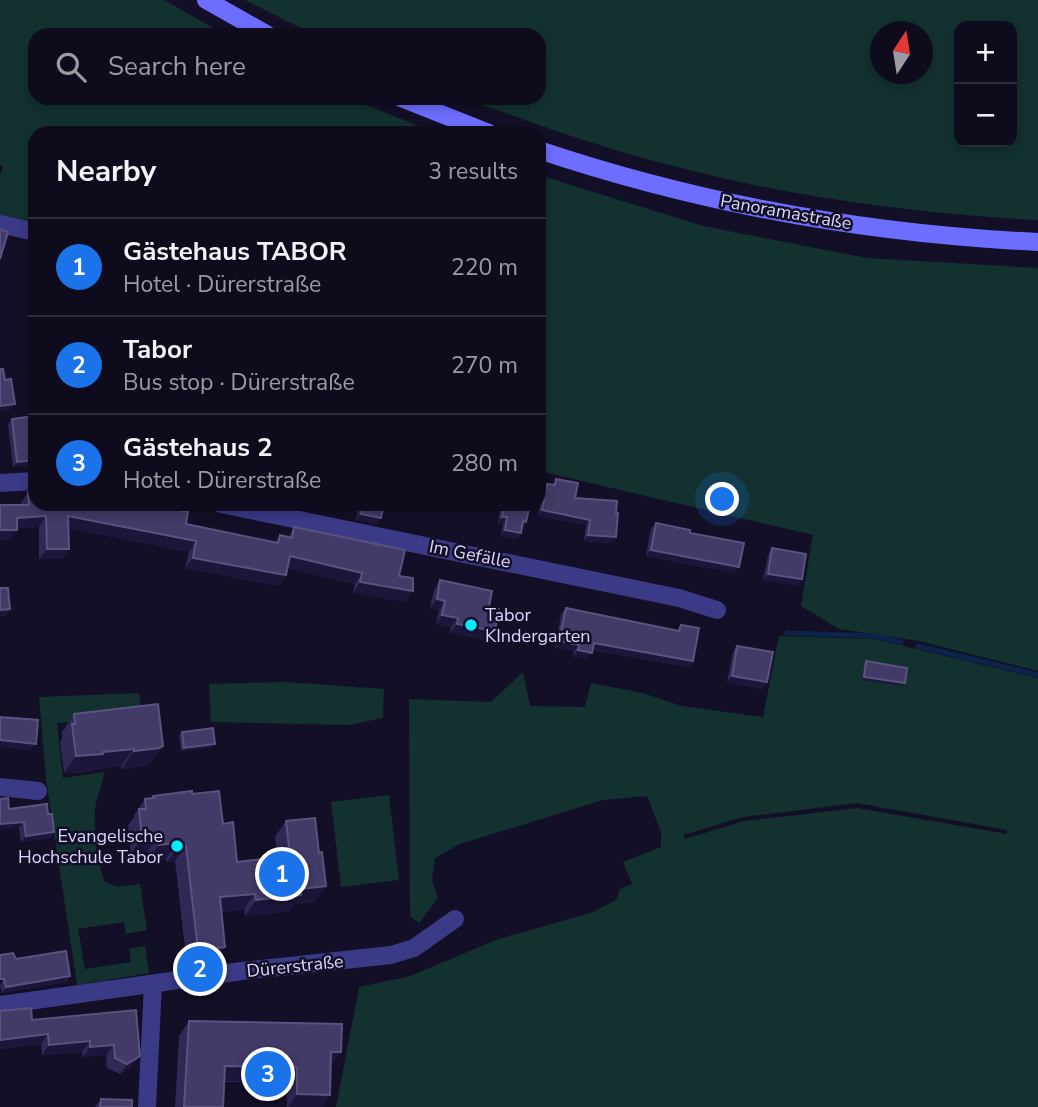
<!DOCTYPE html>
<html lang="en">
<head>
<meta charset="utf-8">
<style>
  :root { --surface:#0e0b1d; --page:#1c192a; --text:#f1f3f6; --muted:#9b9ba4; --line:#2e2b3b; --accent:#1a73e8 }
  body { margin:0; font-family:"Nunito Sans",sans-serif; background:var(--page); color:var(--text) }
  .controls { position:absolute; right:21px; top:21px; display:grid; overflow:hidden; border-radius:14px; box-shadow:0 4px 10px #0003 }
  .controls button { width:63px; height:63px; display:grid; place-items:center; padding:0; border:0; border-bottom:2px solid var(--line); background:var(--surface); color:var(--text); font:35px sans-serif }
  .compass { position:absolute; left:870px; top:21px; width:63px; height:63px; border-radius:50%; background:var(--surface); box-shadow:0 4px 10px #0003; rotate:12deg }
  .you { position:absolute; left:723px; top:500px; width:24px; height:24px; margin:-18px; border:5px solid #fff; border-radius:50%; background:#1a73e8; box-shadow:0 0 0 10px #1a73e833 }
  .badge { display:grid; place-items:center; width:46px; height:46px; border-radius:50%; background:var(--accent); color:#fff; font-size:23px; font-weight:700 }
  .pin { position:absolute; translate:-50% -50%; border:4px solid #fff; box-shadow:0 2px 7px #0006 }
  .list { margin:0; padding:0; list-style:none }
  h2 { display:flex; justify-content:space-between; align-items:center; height:91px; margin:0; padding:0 28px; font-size:30px }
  h2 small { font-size:23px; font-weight:400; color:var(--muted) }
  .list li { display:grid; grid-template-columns:46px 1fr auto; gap:21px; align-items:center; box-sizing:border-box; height:98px; padding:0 28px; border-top:2px solid var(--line) }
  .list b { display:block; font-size:26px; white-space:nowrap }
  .list p { margin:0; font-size:23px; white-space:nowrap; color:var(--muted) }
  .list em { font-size:23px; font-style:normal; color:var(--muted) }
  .icon { flex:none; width:38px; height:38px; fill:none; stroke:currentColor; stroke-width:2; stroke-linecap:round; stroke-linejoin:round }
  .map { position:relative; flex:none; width:1038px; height:1107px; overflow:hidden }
  .search { position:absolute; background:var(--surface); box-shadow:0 4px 10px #0003; left:28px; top:28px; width:518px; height:77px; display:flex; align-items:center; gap:18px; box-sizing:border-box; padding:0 24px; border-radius:21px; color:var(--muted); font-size:26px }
  .panel { position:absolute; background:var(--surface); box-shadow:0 4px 10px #0003; left:28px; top:126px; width:518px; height:385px; border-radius:21px }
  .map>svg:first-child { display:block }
  .green { fill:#12312f; fill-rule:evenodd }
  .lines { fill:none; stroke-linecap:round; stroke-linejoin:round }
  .stream { stroke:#0c244a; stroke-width:5 }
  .street { stroke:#3b3a87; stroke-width:18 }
  .secondary { stroke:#6d6dff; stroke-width:18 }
  .wall { fill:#302855 }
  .shaded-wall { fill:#1d163b }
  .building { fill:#423b67; stroke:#5a537f; stroke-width:2 }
  .poi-dot { fill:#02ecff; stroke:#130f27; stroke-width:2.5 }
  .labels { text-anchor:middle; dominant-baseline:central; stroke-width:5; stroke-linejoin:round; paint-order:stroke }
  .street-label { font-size:18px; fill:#d9d6ff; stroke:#130f27 }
  .poi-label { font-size:18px; fill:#d9d6ff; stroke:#130f27; text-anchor:start }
</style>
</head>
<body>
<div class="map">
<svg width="1038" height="1107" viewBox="0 0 1038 1107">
  <rect width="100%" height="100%" fill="#130f27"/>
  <g class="green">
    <path d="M0 0H164L226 35H35V98H349L436 133H35V237L0 219V175L3 167 0 165Z"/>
    <path d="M245 0H1038V220C918 214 797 198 681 168 607 150 535 124 464 98H539V35H315ZM1012 26V142H959V26ZM880 32H922V74H880Z"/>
    <path d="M539 175 703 226 867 258 1038 268V671L919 641 839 629 801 606 813 535 539 471Z"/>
    <path d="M779 636 875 639 1038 678V1107H336L359 987 410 976 496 940 593 912 616 900 620 889 632 884 623 862 661 847V832L647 796 603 800 460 844 435 858 432 880 438 898 419 923 410 916 409 699 491 702 523 672 530 706 585 707 591 683 643 693 682 706 763 717ZM857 803 1007 830V834L857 808 744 821 685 839 683 835 743 817Z"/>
    <path d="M287 682 384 689 383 718 349 725 211 722 209 684Z"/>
    <path d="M139 693 142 716 57 723 63 778 104 772C103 786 96 796 95 810 94 832 96 862 105 882L118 887 140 884 147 930 126 934 124 922 78 929 85 969 131 962 129 949 145 946 149 973 77 985 46 779 39 697Z"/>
    <path d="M389 795 399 880 341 887 331 802Z"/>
  </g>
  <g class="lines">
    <g class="stream">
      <path d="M787 633 876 636 901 642"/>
      <path d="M918 646 1038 675"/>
    </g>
    <g class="street">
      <path d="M0 224 35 232"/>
      <path d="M0 483 35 481"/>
      <path d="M221 504 679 598 717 610"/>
      <path d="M0 787 38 791"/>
      <path d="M0 1005 242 971 391 955 414 948 455 919"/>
      <path d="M147 1107 153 984"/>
    </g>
    <g class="secondary">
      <path d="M206 0 268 35"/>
      <path d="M401 98 489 133"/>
      <path d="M539 150C700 204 869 234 1038 242"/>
    </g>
  </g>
  <g class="wall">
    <path d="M35 416V465L13 467 8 424 12 419Z"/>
    <path d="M556 479 575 498 612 543 584 541 586 525 538 516 543 489 547 484 552 485Z"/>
    <path d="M28 492 275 543 280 535 288 537 294 527 399 576 406 602 353 593 355 584 287 568 286 575 279 586 185 568 189 552 69 528V549L62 559H39V527L17 528 10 540 21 503Z"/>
    <path d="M359 504H384L377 524 356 520Z"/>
    <path d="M501 504H530L521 533 517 539 501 537 503 524 498 523Z"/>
    <path d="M656 523 690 533 735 573 646 556 651 529Z"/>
    <path d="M772 548 797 586 763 580 768 555Z"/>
    <path d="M440 580 489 607 488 640 450 633 451 627 436 624 439 610 430 608 434 590Z"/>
    <path d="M566 608 677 631 681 625 693 661 689 667 592 650 587 659 573 656 574 651 555 648 561 614Z"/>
    <path d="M737 646 763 689 727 682 733 652Z"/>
    <path d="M866 661 905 683 903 686 862 680 864 664Z"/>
    <path d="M74 714 163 746 150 763 147 766 122 769 121 766 92 770 91 772 64 773 60 742 62 739V732Z"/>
    <path d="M182 732 213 747 181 751 179 735Z"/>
    <path d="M192 794 223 824 237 862 278 857 275 837 286 821 315 902 295 904 290 911 245 916 244 909 221 912 214 962 187 965 175 861 167 862 166 859 148 861 147 852 131 854 128 825 134 817V815L145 799H151L153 796Z"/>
    <path d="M9 809 48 814 54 832 50 838 21 842 19 828Z"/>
    <path d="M16 959 70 976 66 982 2 993 0 985Z"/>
    <path d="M136 1010 140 1056 132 1066 120 1074 107 1068 106 1055 83 1057 82 1052 42 1055 41 1044 0 1049V1011L32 1020Z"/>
    <path d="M189 1021 330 1067V1095L322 1107H287V1082H224L223 1107H175L179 1036Z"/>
    <path d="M101 1099 132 1107H95Z"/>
  </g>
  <g class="shaded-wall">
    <path d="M15 404 10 410 0 411V406Z"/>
    <path d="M35 460V465L13 467 17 462Z"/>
    <path d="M395 504H430L435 505 430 511Z"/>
    <path d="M468 504H497L493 510 467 505Z"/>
    <path d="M542 510 590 520 586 525 538 516Z"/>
    <path d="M361 514 381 518 377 524 356 520Z"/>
    <path d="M46 516 39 527 10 528 17 518Z"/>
    <path d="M68 516 196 541 189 552 61 527Z"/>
    <path d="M502 517H507L503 524 498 523Z"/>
    <path d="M0 530H17L10 540H0Z"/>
    <path d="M505 530 521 533 517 539 501 537Z"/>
    <path d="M588 535 616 537 612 543 584 541Z"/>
    <path d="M47 549H69L62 559H39Z"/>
    <path d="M651 550 739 567 735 573 646 556Z"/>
    <path d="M290 556 362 573 355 584 283 567Z"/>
    <path d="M193 558 286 575 279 586 185 568Z"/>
    <path d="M768 574 802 579 797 586 763 580Z"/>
    <path d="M360 582 413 591 406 602 353 593Z"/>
    <path d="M437 599 445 601 439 610 430 608Z"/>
    <path d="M10 609 6 616H0V610Z"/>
    <path d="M442 615 458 618 451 627 436 624Z"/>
    <path d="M457 624 495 631 488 640 450 633Z"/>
    <path d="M559 641 579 645 574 651 555 648Z"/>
    <path d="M594 643 693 661 689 667 589 649Z"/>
    <path d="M578 650 592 653 587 659 573 656Z"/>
    <path d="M732 676 767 682 763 689 727 682Z"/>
    <path d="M864 677 905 683 903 686 862 680Z"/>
    <path d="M0 740 36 744 31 750 0 747Z"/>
    <path d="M215 744 213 747 181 751 184 748Z"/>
    <path d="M163 746 150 763 147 766 122 769 134 751Z"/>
    <path d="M134 749 121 766 92 770 91 772 64 773 76 756Z"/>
    <path d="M24 822 19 828 0 830V824Z"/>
    <path d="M54 832 50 838 21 842 26 836Z"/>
    <path d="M158 836 147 852 131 854 142 838Z"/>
    <path d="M177 843 166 859 148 861 159 845Z"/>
    <path d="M186 846 175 861 167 862 178 847Z"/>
    <path d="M326 886 315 902 295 904 290 911 245 916 256 900 300 889Z"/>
    <path d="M255 894 244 909 209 913 220 897Z"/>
    <path d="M225 947 214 962 187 965 198 950Z"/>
    <path d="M70 976 66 982 2 993 6 987Z"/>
    <path d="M48 1034 41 1044 0 1049V1040Z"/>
    <path d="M90 1041 82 1052 42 1055 49 1045Z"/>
    <path d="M114 1045 106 1055 83 1057 90 1047Z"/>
    <path d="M331 1052H341L331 1067Z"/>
    <path d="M140 1056 132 1066 120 1074 127 1064Z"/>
    <path d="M225 1066 297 1067 287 1082 215 1081Z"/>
    <path d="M297 1094 330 1095 322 1107H288Z"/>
  </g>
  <g class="building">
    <path d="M0 229 8 232 0 259Z"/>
    <path d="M0 369H3L5 380 11 379 15 404 0 406Z"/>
    <path d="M35 416V460L17 462 12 419Z"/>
    <path d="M556 479 578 483 575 498 617 501 616 513H618L616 537 588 535 590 520 542 510 547 484 555 485Z"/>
    <path d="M28 492H35V504H150L188 512 186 524 278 543 280 535 292 538 294 527 405 550 399 576 413 578V591L360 582 362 573 290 556 286 575 193 558 196 541 68 516 69 549H47L46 516 17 518V530H0V505H29Z"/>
    <path d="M363 504H384L381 518 361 514Z"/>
    <path d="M504 504H530L526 522 523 521 521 533 505 530 507 517H502Z"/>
    <path d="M656 523 690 530V533L744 543 739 567 651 550Z"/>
    <path d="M772 548 806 554 802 579 768 574Z"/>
    <path d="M440 580 492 591 489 607 499 609 495 631 457 624 458 618 442 615 445 601 437 599Z"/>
    <path d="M0 588H8L10 609 0 610Z"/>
    <path d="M566 608 679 631 681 625 699 628 693 661 594 643 592 653 578 650 579 645 559 641Z"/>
    <path d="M737 646 773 652 767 682 732 676Z"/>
    <path d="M866 661 907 668 905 683 864 677Z"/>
    <path d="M158 704 163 746 159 748 134 751V749L103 752V754L76 756 72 724H75L74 714Z"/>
    <path d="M0 717 38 720 36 744 0 740Z"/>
    <path d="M213 728 215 744 184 748 182 732Z"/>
    <path d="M192 791V794L219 791 223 824 233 822 237 862 290 856 286 821 315 818 319 853 322 852 326 886 300 889 301 895 256 900 255 894 220 897 225 947 198 950 186 846 178 847 177 843 159 845 158 836 142 838 139 809H146L145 799 154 798 153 796Z"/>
    <path d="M8 798 9 809 47 804 48 814H52L54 832 26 836 24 822 0 824V799Z"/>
    <path d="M66 951 70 976 6 987 4 979H0V955L13 953 16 959Z"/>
    <path d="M31 1008 32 1020 136 1010 140 1056 127 1064 115 1058 114 1045 90 1047V1041L49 1045 48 1034 0 1040V1011Z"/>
    <path d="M189 1021 342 1024 341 1052H331L330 1095 297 1094V1067L225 1066 223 1107H184Z"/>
    <path d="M101 1099 132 1100V1107H100Z"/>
  </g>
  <g class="poi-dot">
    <circle cx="471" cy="625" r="7"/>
    <circle cx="177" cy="846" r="7"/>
  </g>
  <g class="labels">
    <g class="street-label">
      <text transform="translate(786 212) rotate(10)">Panoramastraße</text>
      <text transform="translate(470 554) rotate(11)">Im Gefälle</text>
      <text transform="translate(295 966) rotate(-6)">Dürerstraße</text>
    </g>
    <g class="poi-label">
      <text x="485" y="615">Tabor<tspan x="485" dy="21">KIndergarten</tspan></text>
      <text x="163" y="836" text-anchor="end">Evangelische<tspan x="163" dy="21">Hochschule Tabor</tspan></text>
    </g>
  </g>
</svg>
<div class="controls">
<button>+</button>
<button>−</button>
</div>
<svg class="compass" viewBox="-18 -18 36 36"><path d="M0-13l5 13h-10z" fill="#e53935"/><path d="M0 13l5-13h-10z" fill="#9b9ba4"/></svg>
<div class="you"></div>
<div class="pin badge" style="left:282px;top:874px">1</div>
<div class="pin badge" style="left:200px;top:969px">2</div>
<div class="pin badge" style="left:268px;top:1074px">3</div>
<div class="search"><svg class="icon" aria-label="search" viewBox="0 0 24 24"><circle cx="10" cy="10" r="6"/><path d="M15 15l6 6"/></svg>Search here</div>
<section class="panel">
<h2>Nearby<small>3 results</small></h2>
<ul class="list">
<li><span class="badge">1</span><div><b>Gästehaus TABOR</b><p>Hotel · Dürerstraße</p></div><em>220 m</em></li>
<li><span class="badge">2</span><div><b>Tabor</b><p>Bus stop · Dürerstraße</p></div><em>270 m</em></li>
<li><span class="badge">3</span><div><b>Gästehaus 2</b><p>Hotel · Dürerstraße</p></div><em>280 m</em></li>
</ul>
</section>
</div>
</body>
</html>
